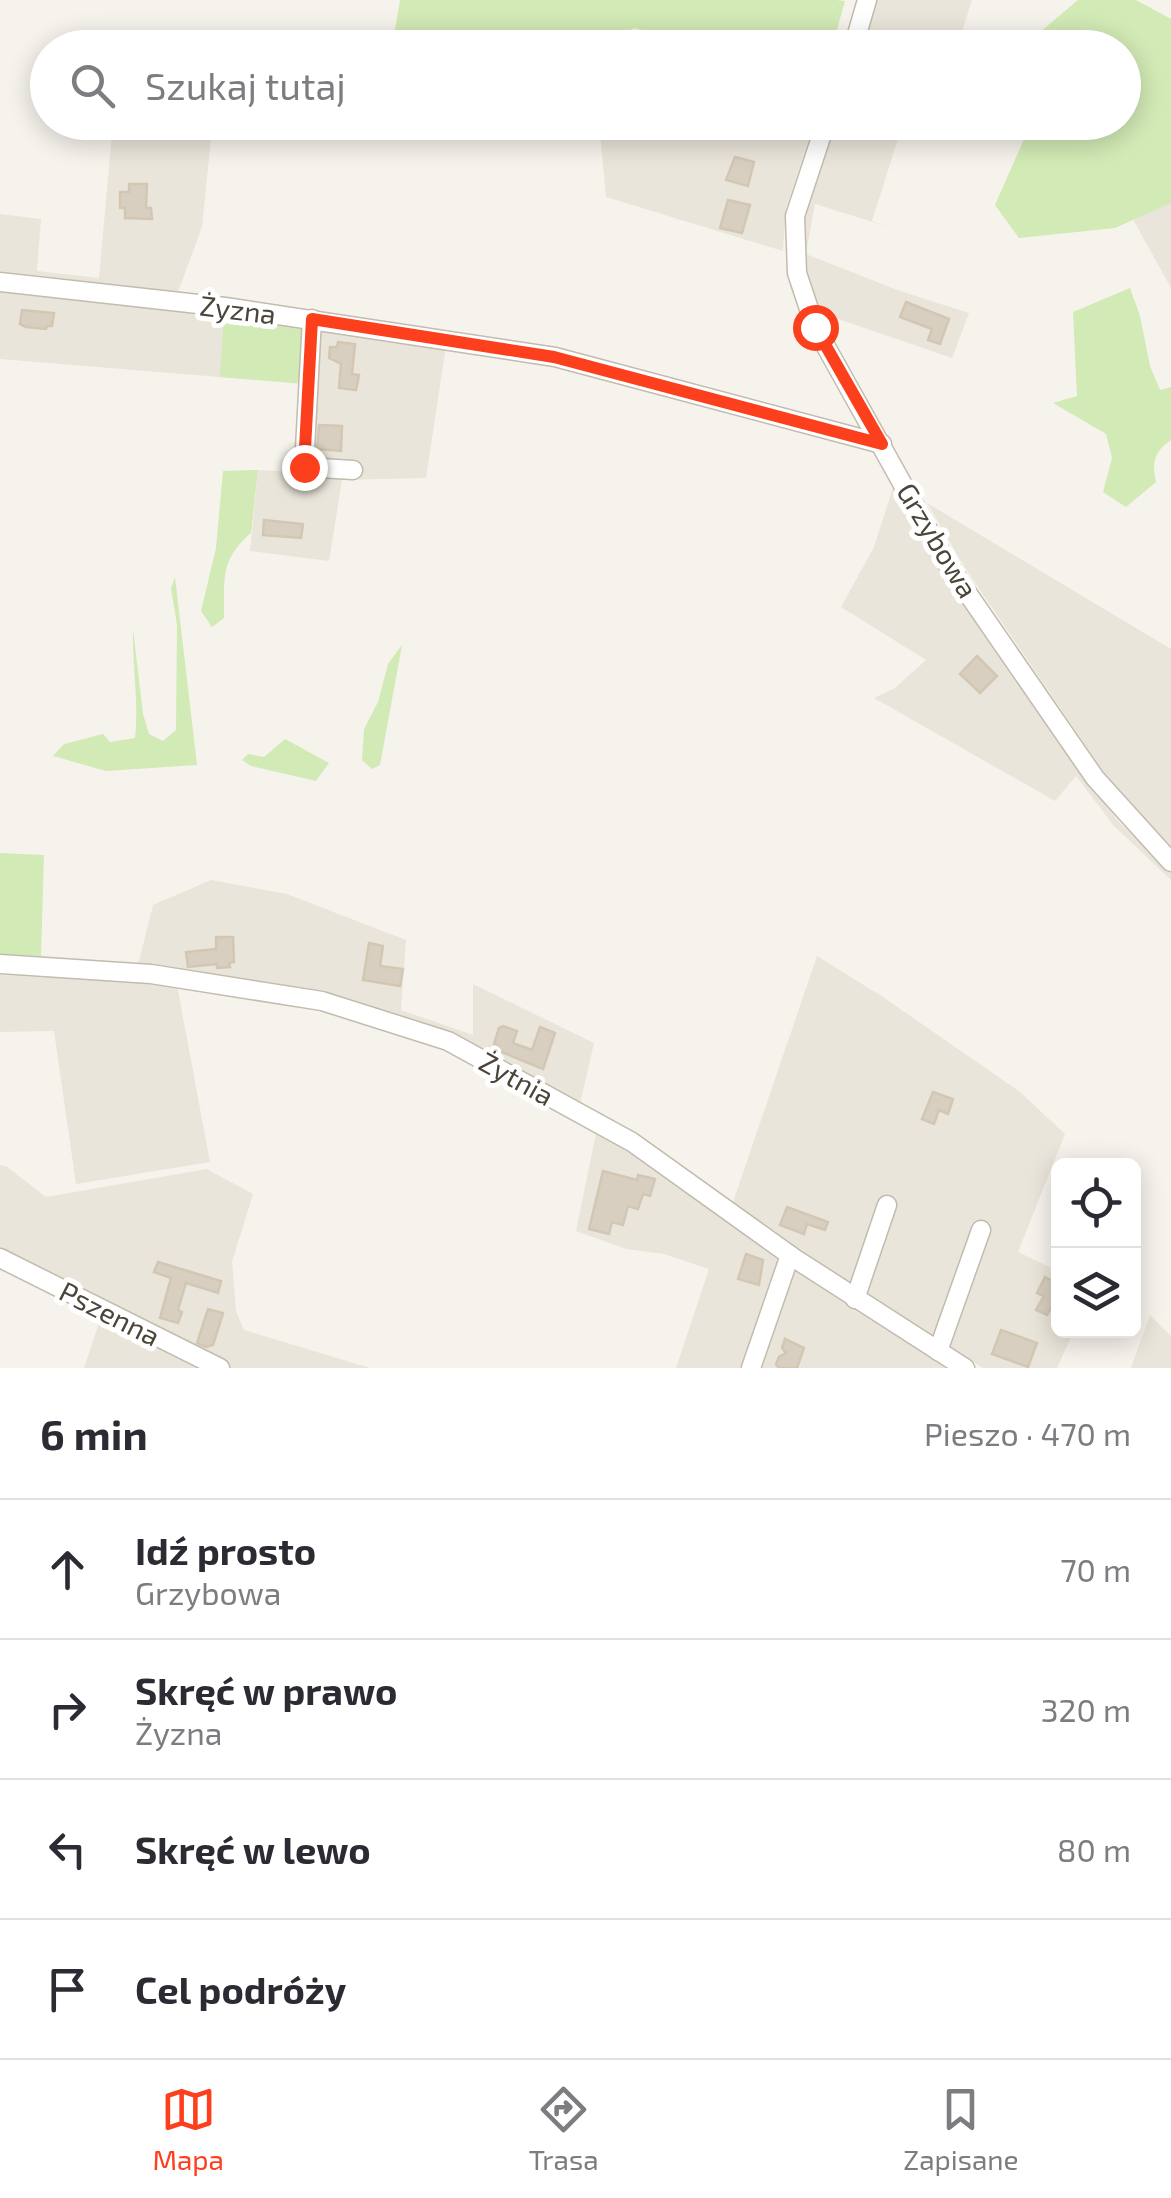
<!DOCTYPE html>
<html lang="pl">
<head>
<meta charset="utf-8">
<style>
  :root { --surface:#fff; --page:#f2f2f3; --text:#2b2b33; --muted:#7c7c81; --line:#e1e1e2; --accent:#fc3f1d }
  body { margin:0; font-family:"Exo 2",sans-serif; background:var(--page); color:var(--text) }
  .controls { position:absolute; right:30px; bottom:30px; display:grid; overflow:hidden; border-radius:15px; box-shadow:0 5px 25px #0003 }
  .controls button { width:90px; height:90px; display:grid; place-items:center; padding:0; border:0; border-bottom:2px solid var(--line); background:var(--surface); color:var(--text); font:50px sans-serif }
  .stop { position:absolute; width:30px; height:30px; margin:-22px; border:8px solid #fc3f1d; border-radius:50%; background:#fff }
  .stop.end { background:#fc3f1d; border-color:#fff; box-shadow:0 2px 10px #0008 }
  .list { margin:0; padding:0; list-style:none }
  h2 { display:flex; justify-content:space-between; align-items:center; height:130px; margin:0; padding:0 40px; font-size:42px }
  h2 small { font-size:32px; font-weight:400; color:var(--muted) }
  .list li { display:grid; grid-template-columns:65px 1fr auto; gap:30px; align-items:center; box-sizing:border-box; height:140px; padding:0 40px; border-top:2px solid var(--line) }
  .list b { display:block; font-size:38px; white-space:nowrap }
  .list p { margin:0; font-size:32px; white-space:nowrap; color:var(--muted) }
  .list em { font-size:32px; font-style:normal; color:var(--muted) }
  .icon { flex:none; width:55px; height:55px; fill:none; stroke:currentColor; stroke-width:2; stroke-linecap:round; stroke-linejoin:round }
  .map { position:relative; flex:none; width:1171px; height:1368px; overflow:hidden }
  .search { position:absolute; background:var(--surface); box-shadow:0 5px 25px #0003; left:30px; right:30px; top:30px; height:110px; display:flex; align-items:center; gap:25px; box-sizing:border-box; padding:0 35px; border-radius:55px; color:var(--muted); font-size:38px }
  .sheet { height:690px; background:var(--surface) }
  nav { display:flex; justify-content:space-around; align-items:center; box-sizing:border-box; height:140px; border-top:2px solid var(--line); background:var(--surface); font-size:28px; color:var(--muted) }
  nav a { display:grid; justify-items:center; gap:5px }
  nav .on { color:var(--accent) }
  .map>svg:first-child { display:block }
  .residential { fill:#eae5da }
  .green { fill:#d2eab5 }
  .building { fill:#d8cfc1; stroke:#d3c7b4; stroke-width:2.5 }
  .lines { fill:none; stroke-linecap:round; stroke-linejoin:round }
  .minor-casing { stroke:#c2bbae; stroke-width:21 }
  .minor { stroke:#fff; stroke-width:18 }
  .route { stroke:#fc3f1d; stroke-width:12 }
  .labels { text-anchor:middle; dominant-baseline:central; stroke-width:10; stroke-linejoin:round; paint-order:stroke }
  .street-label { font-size:28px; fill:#4b4439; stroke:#fff }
</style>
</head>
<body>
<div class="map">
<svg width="1171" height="1368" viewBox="0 0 1171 1368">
  <rect width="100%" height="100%" fill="#f6f3ec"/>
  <g class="residential">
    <path d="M876 0H972L957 47 859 48Z"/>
    <path d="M113 123 212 129 202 227 178 292 0 271V214L41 219 37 271 99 278Z"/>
    <path d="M599 123H814L786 208 783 251 606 197Z"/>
    <path d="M833 123H903L872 221 902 231 815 204 806 254 900 291 969 313 952 358 818 312 803 267 802 233 806 204Z"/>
    <path d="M1171 157V288L1118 192Z"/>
    <path d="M0 290 303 323 446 346 426 478 342 480 329 561 250 551 258 470 298 472 305 384 0 359Z"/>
    <path d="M894 484 1092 787 1119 822 1171 873V880L1114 826 1076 776 1055 801 874 698 895 688 926 660 841 607 874 547Z"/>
    <path d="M927 503 1171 649V846L1107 777 963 565Z"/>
    <path d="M211 880 287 894 406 940 401 1010 473 1035V984L594 1043 580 1104 461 1037 325 993 138 965 153 905Z"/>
    <path d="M817 956 883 997 1020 1092 1065 1134 1018 1252 1058 1271V1330L1074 1331 1057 1368H983L945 1344 987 1225 980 1220 936 1339 815 1263 733 1202Z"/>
    <path d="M0 975 177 985 210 1162 76 1184 54 1031 0 1032Z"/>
    <path d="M596 1133 627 1150 781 1261 746 1368H676L709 1269 664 1254 626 1249 576 1231Z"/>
    <path d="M0 1165 6 1166 46 1197 207 1169 253 1194 232 1262 236 1311 244 1330 370 1368H84L100 1320 128 1327 0 1251Z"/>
    <path d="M792 1269 849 1306 948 1368H756Z"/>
    <path d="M1150 1315 1171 1336V1368H1131Z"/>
  </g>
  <g class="green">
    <path d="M400 0H836L845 1 832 47H710L634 28 604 45 609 47H392Z"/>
    <path d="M1078 0H1136L1171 19V203L1115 228 1019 238 995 205 1025 137 1066 125 1124 122V48L1031 47 1033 38Z"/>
    <path d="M1130 288 1140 316 1150 366 1160 390 1171 387V440C1154 452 1152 462 1156 482L1126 507 1103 492 1112 458 1106 434 1053 403 1077 396 1073 312Z"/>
    <path d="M224 314 303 323 305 384 220 377Z"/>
    <path d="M258 470 251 533C219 561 225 578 224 618L212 627 201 611 216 548 223 471Z"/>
    <path d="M175 577 197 765 106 771 53 756 64 744 103 734 110 742 135 738C139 701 132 666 133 629L143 714 149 734 163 741 176 730 177 625 171 588Z"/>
    <path d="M402 645 380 765 372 769 362 760 364 729 378 702 388 664Z"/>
    <path d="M285 739 329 763 316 781 251 766 242 760 248 754 264 757Z"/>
    <path d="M0 853 44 855 41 956 0 954Z"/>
  </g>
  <g class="building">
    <path d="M735 157 754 162 748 186 726 180Z"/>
    <path d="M129 184H147L146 208H151L152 219 125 218V208H120V192H129Z"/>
    <path d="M728 200 750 205 742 233 720 228Z"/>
    <path d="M906 302 949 319 940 344 928 340 932 329 900 317Z"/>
    <path d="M22 310 54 313 52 326H47L46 329 26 327 20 324Z"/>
    <path d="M338 342 355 344 352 374 359 375 356 390 339 388 341 364 329 358 330 347H337Z"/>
    <path d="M319 425 342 426 341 451 317 449Z"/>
    <path d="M264 520 303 524 301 538 263 535Z"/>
    <path d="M977 656 997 676 980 693 960 674Z"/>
    <path d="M216 937H233L234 962 229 963 230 967 217 968V964L188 967 186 952 216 949Z"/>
    <path d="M369 943 383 946 380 966 403 969 400 986 363 980Z"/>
    <path d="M503 1026 517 1031 513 1043 532 1050 540 1027 555 1033 543 1069 497 1050 498 1046 494 1044 499 1028Z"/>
    <path d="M933 1092 953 1099 948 1114 939 1110 934 1124 922 1119Z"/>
    <path d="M603 1171 637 1180 638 1175 655 1179 650 1196 643 1194 638 1209 628 1206 623 1225 612 1222 609 1234 589 1229Z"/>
    <path d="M787 1207 828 1222 825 1230 807 1224 804 1234 780 1225Z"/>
    <path d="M746 1254 763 1260 759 1285 738 1279Z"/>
    <path d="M158 1262 221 1281 218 1293 186 1283 178 1310 182 1312 178 1323 160 1318 171 1278 154 1272Z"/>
    <path d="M1045 1277 1058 1284V1307L1053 1304 1047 1315 1036 1310 1044 1296 1037 1293Z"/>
    <path d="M208 1309 223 1313 213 1345 206 1347 197 1343Z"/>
    <path d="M1001 1330 1037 1343 1028 1367 992 1354Z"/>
    <path d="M785 1339 804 1348 797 1368H779L776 1364 779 1357 786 1353 782 1348Z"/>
  </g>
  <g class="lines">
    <defs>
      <g id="minor">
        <path d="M853 48 867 0"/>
        <path d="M826 122 795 216 797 273 815 327 946 562 1095 778 1171 862"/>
        <path d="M0 282 225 307 555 357 882 444"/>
        <path d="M312 319 304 467 353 470"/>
        <path d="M0 964 151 974 322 1001 448 1041 632 1142 794 1258 965 1368"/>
        <path d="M0 1258 220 1368"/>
        <path d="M855 1299 887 1205"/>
        <path d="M938 1351 981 1230"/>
        <path d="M751 1368 790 1255"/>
      </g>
    </defs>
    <use href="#minor" class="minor-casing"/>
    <use href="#minor" class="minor"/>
  </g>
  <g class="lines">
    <path class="route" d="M304 467 312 319 554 357 882 444 815 327"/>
  </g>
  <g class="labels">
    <g class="street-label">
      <text transform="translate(238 309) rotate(7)">Żyzna</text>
      <text transform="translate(938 540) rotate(59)">Grzybowa</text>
      <text transform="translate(517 1078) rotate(29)">Żytnia</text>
      <text transform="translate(110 1313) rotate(27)">Pszenna</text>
    </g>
  </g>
</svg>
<div class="controls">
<button><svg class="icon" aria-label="locate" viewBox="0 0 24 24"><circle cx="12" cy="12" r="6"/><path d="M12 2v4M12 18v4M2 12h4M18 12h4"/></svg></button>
<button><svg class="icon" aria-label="layers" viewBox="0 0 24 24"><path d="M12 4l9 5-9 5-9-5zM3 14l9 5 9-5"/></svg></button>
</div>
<div class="stop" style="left:815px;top:327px"></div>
<div class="stop end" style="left:304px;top:467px"></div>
<div class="search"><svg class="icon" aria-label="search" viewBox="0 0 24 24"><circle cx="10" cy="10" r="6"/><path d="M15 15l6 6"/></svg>Szukaj tutaj</div>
</div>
<section class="sheet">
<h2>6 min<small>Pieszo · 470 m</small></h2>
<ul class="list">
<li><svg class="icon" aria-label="ahead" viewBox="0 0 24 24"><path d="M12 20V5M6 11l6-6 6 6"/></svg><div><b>Idź prosto</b><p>Grzybowa</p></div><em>70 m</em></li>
<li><svg class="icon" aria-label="right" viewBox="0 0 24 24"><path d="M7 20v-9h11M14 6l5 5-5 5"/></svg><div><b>Skręć w prawo</b><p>Żyzna</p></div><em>320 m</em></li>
<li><svg class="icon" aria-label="left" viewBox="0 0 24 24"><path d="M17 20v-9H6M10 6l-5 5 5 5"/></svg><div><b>Skręć w lewo</b></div><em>80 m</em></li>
<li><svg class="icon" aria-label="arrive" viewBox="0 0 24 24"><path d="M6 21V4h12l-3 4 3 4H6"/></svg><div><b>Cel podróży</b></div></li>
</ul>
</section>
<nav>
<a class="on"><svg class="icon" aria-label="map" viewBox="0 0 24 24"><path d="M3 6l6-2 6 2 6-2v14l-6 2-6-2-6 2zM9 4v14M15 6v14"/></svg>Mapa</a>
<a><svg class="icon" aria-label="directions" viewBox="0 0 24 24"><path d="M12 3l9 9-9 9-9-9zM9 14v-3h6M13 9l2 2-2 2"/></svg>Trasa</a>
<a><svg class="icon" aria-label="saved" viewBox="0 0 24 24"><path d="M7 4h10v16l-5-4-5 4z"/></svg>Zapisane</a>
</nav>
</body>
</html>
